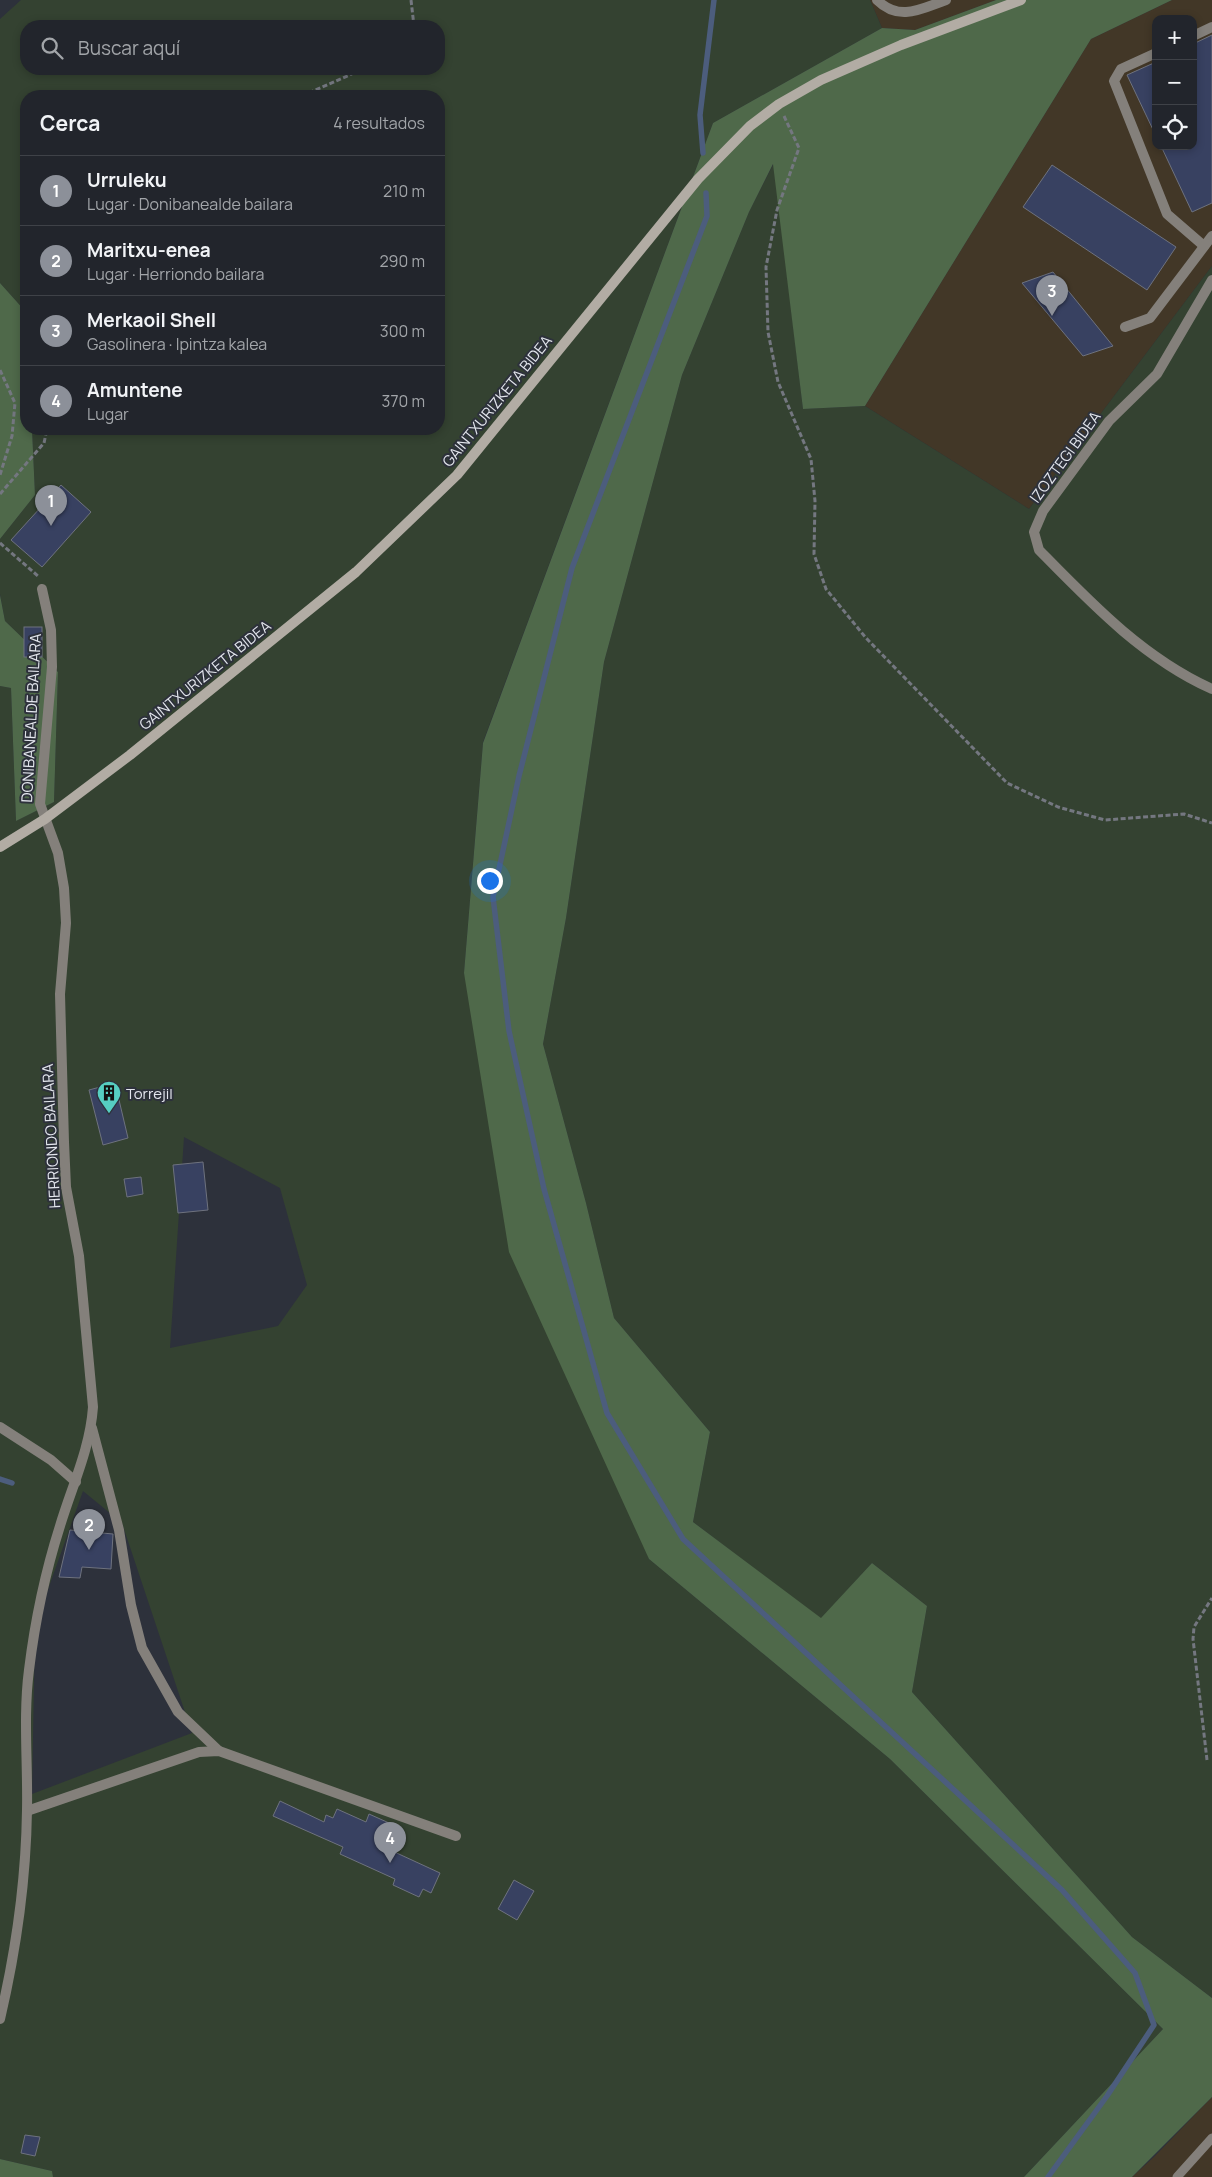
<!DOCTYPE html>
<html lang="es">
<head>
<meta charset="utf-8">
<style>
  :root { --surface:#22252c; --page:#2e3138; --text:#f1f3f6; --muted:#a2a5a9; --line:#3f4248; --accent:#8c9099 }
  body { margin:0; font-family:Manrope,sans-serif; background:var(--page); color:var(--text) }
  .controls { position:absolute; right:15px; top:15px; display:grid; overflow:hidden; border-radius:10px; box-shadow:0 2px 8px #0003 }
  .controls button { width:45px; height:45px; display:grid; place-items:center; padding:0; border:0; border-bottom:1px solid var(--line); background:var(--surface); color:var(--text); font:25px sans-serif }
  .you { position:absolute; left:489px; top:880px; width:18px; height:18px; margin:-12px; border:4px solid #fff; border-radius:50%; background:#1a73e8; box-shadow:0 0 0 8px #1a73e833 }
  .badge { display:grid; place-items:center; width:32px; height:32px; border-radius:50%; background:var(--accent); color:#fff; font-size:16px; font-weight:700 }
  .pin { position:absolute; translate:-50% -41px; filter:drop-shadow(0 1px 2px #0008) }
  .pin::after { content:''; position:absolute; top:26px; width:18px; height:15px; background:inherit; clip-path:polygon(0 0,100% 0,50% 100%) }
  .list { margin:0; padding:0; list-style:none }
  h2 { display:flex; justify-content:space-between; align-items:center; height:65px; margin:0; padding:0 20px; font-size:21px }
  h2 small { font-size:16px; font-weight:400; color:var(--muted) }
  .list li { display:grid; grid-template-columns:32px 1fr auto; gap:15px; align-items:center; box-sizing:border-box; height:70px; padding:0 20px; border-top:1px solid var(--line) }
  .list b { display:block; font-size:19px; white-space:nowrap }
  .list p { margin:0; font-size:16px; white-space:nowrap; color:var(--muted) }
  .list em { font-size:16px; font-style:normal; color:var(--muted) }
  .icon { flex:none; width:28px; height:28px; fill:none; stroke:currentColor; stroke-width:2; stroke-linecap:round; stroke-linejoin:round }
  .map { position:relative; flex:none; width:1212px; height:2177px; overflow:hidden }
  .search { position:absolute; background:var(--surface); box-shadow:0 2px 8px #0003; left:20px; top:20px; width:425px; height:55px; display:flex; align-items:center; gap:12px; box-sizing:border-box; padding:0 18px; border-radius:20px; color:var(--muted); font-size:19px }
  .panel { position:absolute; background:var(--surface); box-shadow:0 2px 8px #0003; left:20px; top:90px; width:425px; height:345px; border-radius:20px }
  .map>svg:first-child { display:block }
  .industrial { fill:#423727; fill-rule:evenodd }
  .green { fill:#344231; fill-rule:evenodd }
  .forest { fill:#4f694a }
  .lines { fill:none; stroke-linecap:round; stroke-linejoin:round }
  .stream { stroke:#4c5d7d; stroke-width:5.5 }
  .building { fill:#384161; stroke:#6e727e }
  .path { stroke:#747780; stroke-width:3; stroke-dasharray:5 2.5; stroke-linecap:butt }
  .lane { stroke:#84807b; stroke-width:9 }
  .street { stroke:#84807b; stroke-width:10 }
  .secondary { stroke:#b2aca4; stroke-width:10 }
  .labels { text-anchor:middle; dominant-baseline:central; stroke-width:4; stroke-linejoin:round; paint-order:stroke }
  .street-label { font-size:15px; fill:#e3e6ed; stroke:#2d313b }
  .poi-label { font-size:15px; fill:#e3e6ed; stroke:#2d313b; text-anchor:start }
</style>
</head>
<body>
<div class="map">
<svg width="1212" height="2177" viewBox="0 0 1212 2177">
  <rect width="100%" height="100%" fill="#2d313b"/>
  <g class="industrial">
    <path d="M870 0H996L915 30 882 28Z"/>
    <path d="M1172 0H1212V266L1029 509 865 406 1091 39ZM1156 19H1193V146H1156Z"/>
    <path d="M1212 2097V2177H1132L1155 2156Z"/>
  </g>
  <g class="green">
    <path d="M21 0H870L882 28 713 123 483 742 464 973 649 1559 890 1759 1163 2029 1024 2177H53L52 2171 0 2159V686L11 688 16 821 54 802 58 672 5 621 0 594V539L35 495 32 429H439V96H26V312L0 283V19ZM26 26H439V69H26ZM184 1137 280 1188 307 1285 278 1326 170 1348ZM83 1491 122 1523 192 1733 32 1794 35 1626Z"/>
    <path d="M774 163 803 409 865 406 1029 509 1212 266V1998L1132 1937 912 1692 927 1606 872 1563 821 1619 693 1522 710 1432 614 1318 586 1203 543 1044 566 918 604 662 682 375 749 212Z"/>
  </g>
  <g class="forest">
    <path d="M996 0H1172L1091 39 865 406 803 409 773 164 749 212 682 375 604 662 566 918 543 1044 586 1203 614 1318 710 1432 693 1522 821 1618 872 1563 927 1606 912 1692 1132 1937 1212 1998V2097L1132 2177H1024L1163 2029 890 1759 649 1559 509 1252 464 973 483 743 713 123 882 28 915 30Z"/>
    <path d="M0 283 26 312V429H32L35 495 0 539Z"/>
    <path d="M0 595 5 621 58 672 54 802 16 821 11 688 0 686Z"/>
    <path d="M0 2159 52 2171 53 2177H0Z"/>
  </g>
  <g class="lines">
    <g class="stream">
      <path d="M703 153 700 115 714 0"/>
      <path d="M706 193 707 216 572 568 519 776 493 897 509 1031 544 1189 607 1413 683 1539 1062 1890 1135 1973 1154 2025 1107 2096 1048 2177"/>
      <path d="M0 1479 12 1483"/>
    </g>
  </g>
  <g class="building">
    <path d="M1212 35V203L1192 212 1161 146H1193V44Z"/>
    <path d="M1156 62V136L1127 75Z"/>
    <path d="M1052 165 1176 247 1147 290 1023 207Z"/>
    <path d="M1053 272 1113 346 1083 356 1022 283Z"/>
    <path d="M61 485 91 512 42 567 11 540Z"/>
    <rect x="24" y="627" width="18" height="30"/>
    <path d="M115 1083 128 1138 103 1145 89 1090Z"/>
    <path d="M203 1162 208 1210 178 1213 173 1165Z"/>
    <path d="M141 1177 143 1194 127 1197 124 1179Z"/>
    <path d="M70 1530 113 1534 111 1569 82 1567 80 1578 59 1577Z"/>
    <path d="M280 1801 324 1822 326 1815 333 1818 337 1809 366 1822 369 1814 398 1827 388 1849 440 1873 431 1893 423 1889 419 1897 393 1885 395 1879 340 1854 343 1847 273 1816Z"/>
    <path d="M514 1880 534 1891 517 1920 498 1909Z"/>
    <path d="M25 2135 40 2137 35 2156 21 2153Z"/>
  </g>
  <g class="lines">
    <g class="path">
      <path d="M411 0 414 26"/>
      <path d="M302 96 363 69"/>
      <path d="M784 116 799 148 777 210 766 267 768 332 778 382 811 459 815 501 814 554 826 589 866 638 1007 783 1058 807 1105 820 1184 814 1212 823"/>
      <path d="M0 370 15 403 12 436 0 475"/>
      <path d="M0 494 44 443 47 429"/>
      <path d="M0 543 38 576"/>
      <path d="M1207 1760 1193 1639 1194 1627 1212 1598"/>
    </g>
    <path class="lane" d="M1177 2177 1212 2138"/>
    <g class="street">
      <path d="M877 0C899 22 921 9 946 0"/>
      <path d="M1193 36 1212 27"/>
      <path d="M1156 53 1121 69 1114 81 1167 214 1204 246"/>
      <path d="M1212 280 1157 374 1109 421 1043 511 1034 532 1039 550C1091 603 1143 658 1212 689"/>
      <path d="M1125 327 1150 318 1212 236"/>
      <path d="M0 1427 51 1460 76 1482"/>
      <path d="M92 1428 119 1530 131 1605 142 1648 178 1712 219 1751"/>
      <path d="M27 1811 199 1752 219 1751 456 1836"/>
      <path d="M0 2019C16 1951 26 1881 27 1810 28 1764 23 1716 29 1670 35 1621 45 1573 60 1526 72 1486 90 1449 93 1407L79 1256 66 1187 64 1142 60 994 66 923 64 888 58 853 40 804 52 667 51 630 42 589"/>
    </g>
    <path class="secondary" d="M0 847 45 819 130 755 356 572 457 475 698 179 750 126 779 104 821 80 901 45 1021 0"/>
  </g>
  <defs>
    <symbol id="building-pin" viewBox="-11 -11 22 30"><path d="M0 17L-7.5 6A9.5 9.5 0 1 1 7.5 6Z" fill="#56cec2" stroke="#2d313b"/><path d="M-4-6H4V6H1V3H-1V6H-4ZM-2.5-4.3h1.7v1.8h-1.7ZM.8-4.3h1.7v1.8H.8ZM-2.5-1h1.7V.8h-1.7ZM.8-1h1.7V.8H.8Z" fill="#111"/></symbol>
  </defs>
  <g fill-rule="evenodd">
    <use href="#building-pin" x="95" y="1079" width="28" height="38"/>
  </g>
  <g class="labels">
    <g class="street-label">
      <text transform="translate(497 401) rotate(-51)">GAINTXURIZKETA BIDEA</text>
      <text transform="translate(1065 457) rotate(-54)">IZOZTEGI BIDEA</text>
      <text transform="translate(205 675) rotate(-39)">GAINTXURIZKETA BIDEA</text>
      <text transform="translate(31 718) rotate(-87)">DONIBANEALDE BAILARA</text>
      <text transform="translate(51 1136) rotate(-93)">HERRIONDO BAILARA</text>
    </g>
    <g class="poi-label">
      <text x="126" y="1093">Torrejil</text>
    </g>
  </g>
</svg>
<div class="controls">
<button>+</button>
<button>−</button>
<button><svg class="icon" aria-label="locate" viewBox="0 0 24 24"><circle cx="12" cy="12" r="6"/><path d="M12 2v4M12 18v4M2 12h4M18 12h4"/></svg></button>
</div>
<div class="you"></div>
<div class="pin badge" style="left:51px;top:526px">1</div>
<div class="pin badge" style="left:89px;top:1550px">2</div>
<div class="pin badge" style="left:1052px;top:316px">3</div>
<div class="pin badge" style="left:390px;top:1863px">4</div>
<div class="search"><svg class="icon" aria-label="search" viewBox="0 0 24 24"><circle cx="10" cy="10" r="6"/><path d="M15 15l6 6"/></svg>Buscar aquí</div>
<section class="panel">
<h2>Cerca<small>4 resultados</small></h2>
<ul class="list">
<li><span class="badge">1</span><div><b>Urruleku</b><p>Lugar · Donibanealde bailara</p></div><em>210 m</em></li>
<li><span class="badge">2</span><div><b>Maritxu-enea</b><p>Lugar · Herriondo bailara</p></div><em>290 m</em></li>
<li><span class="badge">3</span><div><b>Merkaoil Shell</b><p>Gasolinera · Ipintza kalea</p></div><em>300 m</em></li>
<li><span class="badge">4</span><div><b>Amuntene</b><p>Lugar</p></div><em>370 m</em></li>
</ul>
</section>
</div>
</body>
</html>
